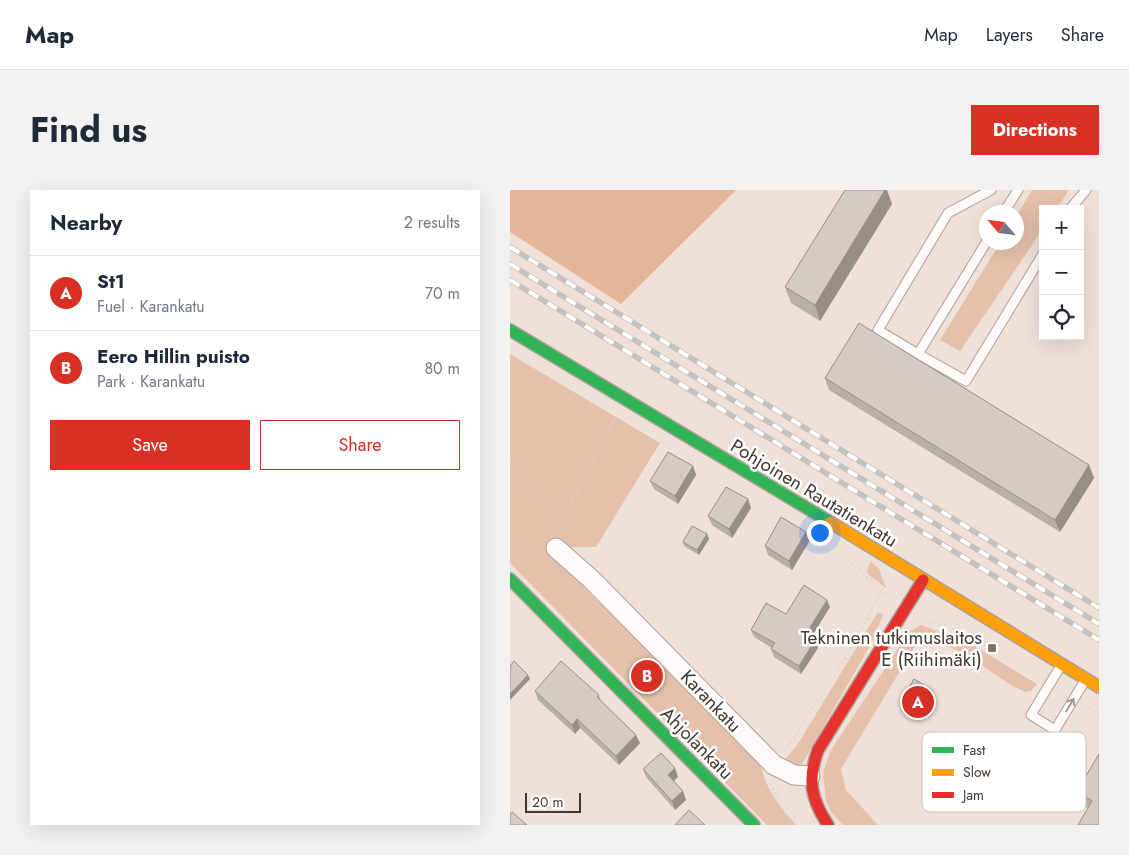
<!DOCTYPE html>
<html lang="en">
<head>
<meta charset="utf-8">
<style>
  :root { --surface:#fff; --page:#f2f2f3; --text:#1f2937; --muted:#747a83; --line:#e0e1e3; --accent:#d93025 }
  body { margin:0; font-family:Jost,sans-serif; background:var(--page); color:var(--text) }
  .controls { position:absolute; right:15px; top:15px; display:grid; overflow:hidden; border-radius:0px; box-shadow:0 5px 20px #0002 }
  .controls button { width:45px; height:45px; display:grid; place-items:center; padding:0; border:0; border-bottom:1px solid var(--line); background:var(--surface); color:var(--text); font:25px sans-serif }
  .compass { position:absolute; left:469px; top:15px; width:45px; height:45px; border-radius:50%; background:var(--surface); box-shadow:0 5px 20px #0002; rotate:298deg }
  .scale { position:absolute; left:15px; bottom:12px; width:56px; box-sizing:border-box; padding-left:5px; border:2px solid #433933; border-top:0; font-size:14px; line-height:18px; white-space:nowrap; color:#433933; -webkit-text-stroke:4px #fff; paint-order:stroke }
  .you { position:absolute; left:309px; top:342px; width:18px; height:18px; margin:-12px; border:4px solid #fff; border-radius:50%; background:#1a73e8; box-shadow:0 0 0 8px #1a73e833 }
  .badge { display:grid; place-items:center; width:32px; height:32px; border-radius:50%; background:var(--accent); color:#fff; font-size:16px; font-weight:700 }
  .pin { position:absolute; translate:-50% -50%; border:2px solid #fff; box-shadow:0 1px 5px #0006 }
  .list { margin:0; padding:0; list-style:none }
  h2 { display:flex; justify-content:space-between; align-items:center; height:65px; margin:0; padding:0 20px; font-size:21px }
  h2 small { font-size:16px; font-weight:400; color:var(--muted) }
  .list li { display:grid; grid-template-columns:32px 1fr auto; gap:15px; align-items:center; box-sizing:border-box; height:75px; padding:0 20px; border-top:1px solid var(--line) }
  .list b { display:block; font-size:19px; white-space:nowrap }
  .list p { margin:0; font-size:16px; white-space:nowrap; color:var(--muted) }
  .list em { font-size:16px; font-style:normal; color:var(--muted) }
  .actions { display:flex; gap:10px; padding:15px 20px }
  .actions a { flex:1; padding:11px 0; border:1px solid var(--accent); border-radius:0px; text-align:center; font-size:18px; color:var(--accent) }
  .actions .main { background:var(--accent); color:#fff }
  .icon { flex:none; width:28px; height:28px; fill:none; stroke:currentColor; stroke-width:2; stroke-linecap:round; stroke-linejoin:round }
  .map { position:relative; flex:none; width:589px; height:635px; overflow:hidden; border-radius:0px }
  header { display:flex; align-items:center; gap:30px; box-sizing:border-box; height:70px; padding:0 25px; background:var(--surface); border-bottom:1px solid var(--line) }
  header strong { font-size:24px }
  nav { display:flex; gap:28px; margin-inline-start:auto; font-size:18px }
  .intro { display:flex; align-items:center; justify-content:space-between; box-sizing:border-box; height:120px; padding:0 30px }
  h1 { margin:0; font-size:35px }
  .button { padding:12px 22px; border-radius:0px; background:var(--accent); color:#fff; font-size:18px; font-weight:700 }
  main { display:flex; gap:30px; padding:0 30px }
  aside { flex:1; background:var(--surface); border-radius:0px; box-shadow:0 5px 20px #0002 }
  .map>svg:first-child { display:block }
  .green { fill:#e5c1ab }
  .forest { fill:#e6b698 }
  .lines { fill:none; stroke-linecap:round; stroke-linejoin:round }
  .lane-casing { stroke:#aba09a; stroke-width:11 }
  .street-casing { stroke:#aba09a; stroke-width:21 }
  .fast-casing { stroke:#aba09a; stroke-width:14 }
  .slow-casing { stroke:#aba09a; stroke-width:14 }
  .jam-casing { stroke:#aba09a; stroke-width:14 }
  .path { stroke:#d9d4d2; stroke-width:3; stroke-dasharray:1 4; stroke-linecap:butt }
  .lane { stroke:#fdfaf9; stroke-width:9 }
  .street { stroke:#fdfaf9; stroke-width:19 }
  .fast { stroke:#30b455; stroke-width:11 }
  .slow { stroke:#ff9f0a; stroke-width:11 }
  .jam { stroke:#e5322d; stroke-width:11 }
  .rail-casing { stroke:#c4c1be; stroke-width:5.5 }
  .rail { stroke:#fff; stroke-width:4; stroke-dasharray:11; stroke-linecap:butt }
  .wall { fill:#b8afa9 }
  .shaded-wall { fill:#968e89 }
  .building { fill:#d6cbc4; stroke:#968e89 }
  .oneway { stroke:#a09a96 }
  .poi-dot { fill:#7f746d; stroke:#fff; stroke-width:2 }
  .labels { text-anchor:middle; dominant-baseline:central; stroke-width:5; stroke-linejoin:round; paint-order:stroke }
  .street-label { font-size:19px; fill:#433933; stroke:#fff }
  .poi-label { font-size:19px; fill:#433933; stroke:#fff; text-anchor:end }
  .key { fill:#fff; stroke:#c7c4c2; stroke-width:1 }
  .key-label { font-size:14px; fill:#433933 }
</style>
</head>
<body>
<header>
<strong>Map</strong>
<nav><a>Map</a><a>Layers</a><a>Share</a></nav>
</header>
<div class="intro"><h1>Find us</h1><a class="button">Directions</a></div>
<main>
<aside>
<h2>Nearby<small>2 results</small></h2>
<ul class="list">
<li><span class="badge">A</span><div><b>St1</b><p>Fuel · Karankatu</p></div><em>70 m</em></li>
<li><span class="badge">B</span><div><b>Eero Hillin puisto</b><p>Park · Karankatu</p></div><em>80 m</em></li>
</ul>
<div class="actions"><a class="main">Save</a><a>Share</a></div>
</aside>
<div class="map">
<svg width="589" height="635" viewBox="0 0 589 635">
  <rect width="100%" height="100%" fill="#efe1d8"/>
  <g class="green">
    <path d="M522 0H559L546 19H533V39L450 161 430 150 490 53 507 52V25Z"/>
    <path d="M0 164 150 253 86 357H61L43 352 38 356 76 399 250 573C257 601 267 613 286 635H257L0 373Z"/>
    <path d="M361 371 369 379 376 398 359 385 357 381Z"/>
    <path d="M368 422 373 425 361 454 292 574 282 578 269 576 286 557Z"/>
    <path d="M411 435 459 453 527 494 521 501 515 502C486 491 440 442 407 453L331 579 336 600 368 635H333L322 623 316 611 313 583 321 560 399 442Z"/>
  </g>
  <path class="forest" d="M0 0H226L111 114 0 42Z"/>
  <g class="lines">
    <defs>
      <g id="lane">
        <path d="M560 19 576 0"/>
        <path d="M494 22 508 0"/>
        <path d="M477 51 408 164 456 191 533 64"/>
        <path d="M408 164 368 140 438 23 481 0"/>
        <path d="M550 477 521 525 545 540 574 492"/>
      </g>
      <path id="street" d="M46 358 81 389 264 575 284 585 300 586"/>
      <g id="fast">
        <path d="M0 140 320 332"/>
        <path d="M0 389 244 635"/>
      </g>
      <path id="slow" d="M320 332 589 497"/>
      <path id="jam" d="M318 635C301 609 297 590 308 560L413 390"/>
    </defs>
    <use href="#lane" class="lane-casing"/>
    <use href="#street" class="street-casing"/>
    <use href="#fast" class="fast-casing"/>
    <use href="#slow" class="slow-casing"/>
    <use href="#jam" class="jam-casing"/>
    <g class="path">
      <path d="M0 272 28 299 50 332"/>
      <path d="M49 340 51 333 105 228"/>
      <path d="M8 369 28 363"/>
      <path d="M342 373 378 406"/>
      <path d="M415 429 452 441"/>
      <path d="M579 518 589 524"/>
      <path d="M275 561 335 469 371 402"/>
      <path d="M261 594 266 606 287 629"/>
    </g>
    <use href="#lane" class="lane"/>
    <use href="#street" class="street"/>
    <use href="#fast" class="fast"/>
    <use href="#slow" class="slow"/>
    <use href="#jam" class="jam"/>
    <defs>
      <g id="rail">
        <path d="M0 57 589 418"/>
        <path d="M0 74 589 434"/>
        <path d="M0 90 589 450"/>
      </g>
    </defs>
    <use href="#rail" class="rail-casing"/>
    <use href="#rail" class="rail"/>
  </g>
  <g class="wall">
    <path d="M382 14 310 131 281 113 275 97Z"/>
    <path d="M315 188 579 275 584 288 550 342 319 200Z"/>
    <path d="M183 276 186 285 168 314 144 299 140 291Z"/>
    <path d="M238 309 241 318 222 348 202 335 198 326Z"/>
    <path d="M197 344 199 349 189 365 174 356 173 352Z"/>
    <path d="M300 350 282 380 258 365 255 356Z"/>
    <path d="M320 417 301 448 308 458 291 484 264 467 261 459 262 458 244 447 241 440 276 424Z"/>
    <path d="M422 500 424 504 414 521 395 511 394 506Z"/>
    <path d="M25 501 89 505 91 511 130 553 109 575 70 538 65 544 28 510Z"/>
    <path d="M589 564V635L578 618 571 614 567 601Z"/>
    <path d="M133 579 168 587 164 591 176 610 165 620 136 587Z"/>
  </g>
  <g class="shaded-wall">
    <path d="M375 0H377L382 14 310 131 305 115Z"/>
    <path d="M579 275 584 288 550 342 545 330Z"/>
    <path d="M183 276 186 285 168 314 165 306Z"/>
    <path d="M238 309 241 318 222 348 219 339Z"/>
    <path d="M296 342 300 350 282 380 279 371Z"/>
    <path d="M197 344 199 349 189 365 187 360Z"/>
    <path d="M317 410 320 417 298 452 296 444Z"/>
    <path d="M305 450 308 458 291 484 289 476Z"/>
    <path d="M18 485 20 489 0 510V504Z"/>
    <path d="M422 500 424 504 414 521 412 517Z"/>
    <path d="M67 529 70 538 65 544 62 535Z"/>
    <path d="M126 545 130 553 109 575 106 566Z"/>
    <path d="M165 578 168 587 161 593 158 585Z"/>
    <path d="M173 601 176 610 165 620 162 611Z"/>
  </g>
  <g class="building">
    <path d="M335 0H375L305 115 275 97Z"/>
    <path d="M349 133 579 275 545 330 315 188Z"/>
    <path d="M158 262 183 276 165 306 140 291Z"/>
    <path d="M216 297 238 309 219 339 198 326Z"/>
    <path d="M271 327 296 342 279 371 255 356Z"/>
    <path d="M182 336 197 344 187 360 173 352Z"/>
    <path d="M294 395 317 410 296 444 305 450 289 476 261 459 265 453 241 440 256 413 276 424Z"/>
    <path d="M4 471 18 485 0 504V476Z"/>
    <path d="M51 471 89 505 87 507 126 545 106 566 67 529 62 535 25 501Z"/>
    <path d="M404 489 422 500 412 517 394 506Z"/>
    <path d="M151 563 165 578 158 585 173 601 162 611 133 579Z"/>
    <path d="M589 564V635H568L582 611 567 601Z"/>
    <path d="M179 620 195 635H165Z"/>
    <path d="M2 622 17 635H0V624Z"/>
  </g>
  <defs><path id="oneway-shaft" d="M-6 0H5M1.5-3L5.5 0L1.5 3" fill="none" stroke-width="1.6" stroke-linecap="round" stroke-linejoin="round" transform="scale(1.25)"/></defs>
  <use class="oneway" href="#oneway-shaft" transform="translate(560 515) rotate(-59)"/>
  <rect class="poi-dot" x="477" y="453" width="10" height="10" rx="2.5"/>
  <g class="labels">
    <g class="street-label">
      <text transform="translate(304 303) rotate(31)">Pohjoinen Rautatienkatu</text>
      <text transform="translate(201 511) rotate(46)">Karankatu</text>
      <text transform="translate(187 553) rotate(45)">Ahjolankatu</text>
    </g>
    <g class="poi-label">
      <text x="472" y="447">Tekninen tutkimuslaitos<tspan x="472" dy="22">E (Riihimäki)</tspan></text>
    </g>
  </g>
  <rect x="412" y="542" width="164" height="80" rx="8" class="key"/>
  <rect x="422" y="557" width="22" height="6" fill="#30b455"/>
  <rect x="422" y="579" width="22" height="7" fill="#ff9f0a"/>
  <rect x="422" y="602" width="22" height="6" fill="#e5322d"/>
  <g class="key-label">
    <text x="453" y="565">Fast</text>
    <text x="453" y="587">Slow</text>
    <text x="453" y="610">Jam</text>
  </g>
</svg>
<div class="controls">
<button>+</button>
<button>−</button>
<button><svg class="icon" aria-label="locate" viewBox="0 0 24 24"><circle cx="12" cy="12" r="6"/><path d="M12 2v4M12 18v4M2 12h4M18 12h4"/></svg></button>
</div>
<svg class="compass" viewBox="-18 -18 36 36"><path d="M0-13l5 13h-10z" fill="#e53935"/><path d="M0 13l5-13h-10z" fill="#747a83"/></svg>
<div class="scale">20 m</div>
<div class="you"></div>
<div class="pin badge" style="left:408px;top:512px">A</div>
<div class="pin badge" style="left:137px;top:486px">B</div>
</div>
</main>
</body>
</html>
